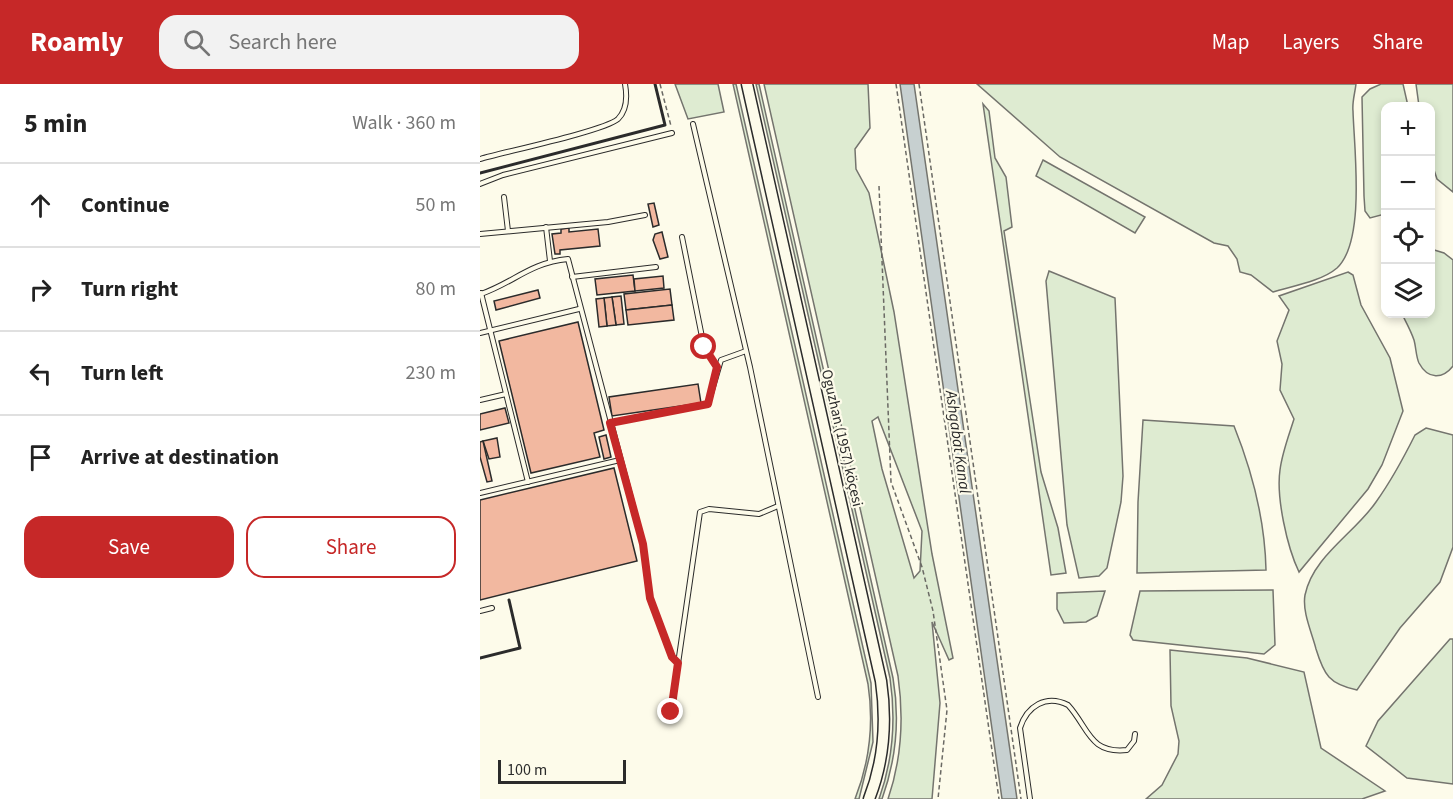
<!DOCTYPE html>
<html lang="en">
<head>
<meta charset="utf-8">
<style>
  :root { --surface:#fff; --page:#f2f2f2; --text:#222; --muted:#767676; --line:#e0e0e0; --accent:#c62828 }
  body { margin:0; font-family:"Source Sans 3",sans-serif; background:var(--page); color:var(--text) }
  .controls { position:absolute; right:18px; top:18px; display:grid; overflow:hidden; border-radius:12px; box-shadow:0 3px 9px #0003 }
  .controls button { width:54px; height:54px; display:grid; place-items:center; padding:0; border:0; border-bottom:2px solid var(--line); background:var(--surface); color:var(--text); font:30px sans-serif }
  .scale { position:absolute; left:18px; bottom:15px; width:128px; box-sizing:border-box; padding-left:6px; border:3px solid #2b2b2b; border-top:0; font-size:16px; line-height:21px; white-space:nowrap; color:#2b2b2b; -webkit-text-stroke:4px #fdfbea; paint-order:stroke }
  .stop { position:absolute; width:18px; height:18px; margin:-14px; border:4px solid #c62828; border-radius:50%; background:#fff }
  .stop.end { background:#c62828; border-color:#fff; box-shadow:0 2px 6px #0008 }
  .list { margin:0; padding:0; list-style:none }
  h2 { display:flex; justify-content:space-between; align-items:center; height:78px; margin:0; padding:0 24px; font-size:26px }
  h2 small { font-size:20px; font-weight:400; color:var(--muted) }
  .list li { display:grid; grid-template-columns:39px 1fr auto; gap:18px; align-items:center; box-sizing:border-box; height:84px; padding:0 24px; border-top:2px solid var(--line) }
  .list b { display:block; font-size:22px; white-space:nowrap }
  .list em { font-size:20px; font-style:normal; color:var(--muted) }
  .actions { display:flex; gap:12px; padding:18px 24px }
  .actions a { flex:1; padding:14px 0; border:2px solid var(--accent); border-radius:18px; text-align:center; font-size:21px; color:var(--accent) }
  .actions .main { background:var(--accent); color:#fff }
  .icon { flex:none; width:33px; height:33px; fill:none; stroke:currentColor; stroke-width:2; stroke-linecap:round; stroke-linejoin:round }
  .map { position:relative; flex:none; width:973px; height:715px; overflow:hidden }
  header { display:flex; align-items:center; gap:36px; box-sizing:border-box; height:84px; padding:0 30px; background:var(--accent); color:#fff }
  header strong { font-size:28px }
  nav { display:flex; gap:33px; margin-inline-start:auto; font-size:21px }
  .search { width:420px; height:54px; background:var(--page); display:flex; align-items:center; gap:15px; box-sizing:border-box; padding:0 21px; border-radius:18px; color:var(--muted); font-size:22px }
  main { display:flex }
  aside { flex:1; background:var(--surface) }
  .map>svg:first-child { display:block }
  .green { fill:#deebd1; stroke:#74746e; stroke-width:1.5; fill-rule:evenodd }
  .water { fill:#c7d0d0; stroke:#74746e; stroke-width:1.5 }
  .building { fill:#f2b8a0; stroke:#2b2b2b; stroke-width:1.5 }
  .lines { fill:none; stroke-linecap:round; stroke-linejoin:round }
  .lane-casing { stroke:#2b2b2b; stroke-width:6 }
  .secondary-casing { stroke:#2b2b2b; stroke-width:13 }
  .path { stroke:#6a6964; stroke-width:1.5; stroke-dasharray:4.5 3; stroke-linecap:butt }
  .lane { stroke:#fdfbea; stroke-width:4 }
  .secondary { stroke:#fdfbea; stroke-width:10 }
  .wall { stroke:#2b2b2b; stroke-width:3 }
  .route { stroke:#c62828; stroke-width:8 }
  .labels { text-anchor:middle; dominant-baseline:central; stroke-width:4.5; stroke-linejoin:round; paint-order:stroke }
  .street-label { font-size:15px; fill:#2b2b2b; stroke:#fdfbea }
  .water-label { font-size:16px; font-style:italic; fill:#2b2b2b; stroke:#fdfbea }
</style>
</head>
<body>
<header>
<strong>Roamly</strong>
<div class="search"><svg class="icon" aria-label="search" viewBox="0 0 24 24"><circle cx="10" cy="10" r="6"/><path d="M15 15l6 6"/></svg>Search here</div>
<nav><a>Map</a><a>Layers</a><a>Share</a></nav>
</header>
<main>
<aside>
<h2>5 min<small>Walk · 360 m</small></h2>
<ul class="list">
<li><svg class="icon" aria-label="ahead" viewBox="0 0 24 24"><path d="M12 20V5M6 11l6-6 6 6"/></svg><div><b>Continue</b></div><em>50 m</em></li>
<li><svg class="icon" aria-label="right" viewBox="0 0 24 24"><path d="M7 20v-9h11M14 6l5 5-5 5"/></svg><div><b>Turn right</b></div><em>80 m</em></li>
<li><svg class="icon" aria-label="left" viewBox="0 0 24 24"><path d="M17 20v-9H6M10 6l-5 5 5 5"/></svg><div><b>Turn left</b></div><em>230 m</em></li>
<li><svg class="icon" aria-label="arrive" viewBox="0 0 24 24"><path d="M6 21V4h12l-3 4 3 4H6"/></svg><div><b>Arrive at destination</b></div></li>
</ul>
<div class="actions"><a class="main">Save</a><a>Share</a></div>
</aside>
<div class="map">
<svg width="973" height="715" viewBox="0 0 973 715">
  <rect width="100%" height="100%" fill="#fdfbea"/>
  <g class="green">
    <path d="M195 0H238L244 28 208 35Z"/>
    <path d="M253 0H256L391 599 393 658 379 715H375C390 677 394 640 388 600Z"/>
    <path d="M276 0H279L413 594C420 635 416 676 402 715H399C413 676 416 635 410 594Z"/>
    <path d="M284 0H388L390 44 375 65 376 85 389 109 414 228 452 470 473 574 469 576 452 538 460 619 452 715H408C422 674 424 634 418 592ZM398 333 442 447 440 487 434 494 402 385 392 337Z"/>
    <path d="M497 0H876C875 9 872 18 873 27 874 64 886 157 857 184 842 197 813 202 793 208L771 191 760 188 757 175 748 162 734 159 580 73Z"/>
    <path d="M901 0H923L928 22H906L905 130 890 134 885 127 884 112 882 13 890 5Z"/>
    <path d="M936 0H973V108L957 95 951 77 950 22H939Z"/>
    <path d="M503 20 509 27 515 74 526 93 532 143 524 147 561 388 578 444 586 489 571 491Z"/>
    <path d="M563 76 665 133 655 149 556 92Z"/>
    <path d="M951 165 964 169 973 176V282C963 295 948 296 939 279 936 273 936 263 934 256 931 247 926 238 922 230H950Z"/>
    <path d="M569 187 635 214 643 392 641 418 627 484 619 492 599 494 587 441 566 197Z"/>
    <path d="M868 188 873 191 881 221 910 274 923 327 902 381 888 405 819 488C807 463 796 413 800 386 802 369 809 351 814 335L800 306 802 280 797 257 809 226 799 212Z"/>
    <path d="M663 336 754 342C772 387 785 437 786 486L657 489 658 418Z"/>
    <path d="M946 344 973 351V463L960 498 920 544 877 606C849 600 844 591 836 565 832 549 822 528 825 511 833 472 875 449 896 418 911 397 924 373 935 351Z"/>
    <path d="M793 506 795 561 784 570 653 556 650 551 660 507Z"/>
    <path d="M625 507 617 532 606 538 584 539 577 525V509Z"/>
    <path d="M970 555H973V700L927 694 886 662 898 637Z"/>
    <path d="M690 566 767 574 824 588 841 664 905 707 882 715H666L682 701 698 670 699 657 691 622Z"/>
  </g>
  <path class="water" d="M420 0H434L537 715H522Z"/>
  <g class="building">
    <path d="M174 119 179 141 173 143 168 120Z"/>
    <path d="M89 144V148L118 145 120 162 80 166V170H75L72 150 81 149V145Z"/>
    <path d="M182 148 188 173 180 175 173 156 175 150Z"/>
    <path d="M153 191 155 207 117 211 115 195Z"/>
    <path d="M183 192 184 204 155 207 154 195Z"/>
    <path d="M190 205 192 221 146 226 144 210Z"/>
    <path d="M58 206 60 214 16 226 14 217Z"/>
    <path d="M141 212 144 240 136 241 132 213Z"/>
    <path d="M132 213 136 241 127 242 124 214Z"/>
    <path d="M124 214 127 242 119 243 116 215Z"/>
    <path d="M192 221 194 236 148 241 146 226Z"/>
    <path d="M98 238 124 346 114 349 120 373 51 389 19 257Z"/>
    <path d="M218 300 221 319 132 332 129 313Z"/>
    <path d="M25 324 29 339 0 346V330Z"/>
    <path d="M126 351 131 373 124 375 119 353Z"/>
    <path d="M17 354 20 373 9 375 3 357Z"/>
    <path d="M3 357 12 397 7 398 0 373V358Z"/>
    <path d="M134 384 157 477 0 516V416Z"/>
  </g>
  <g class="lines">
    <defs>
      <g id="lane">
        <path d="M213 40 270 283 338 613"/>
        <path d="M0 75C24 68 124 47 138 35 147 26 147 11 145 0"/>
        <path d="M0 100 23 91 192 49"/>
        <path d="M24 113 28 147"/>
        <path d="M66 143 70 177"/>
        <path d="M0 150 128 138 165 131"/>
        <path d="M202 153 224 263 237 283"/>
        <path d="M92 193 176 183"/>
        <path d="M1 209 48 398"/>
        <path d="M1 210C35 198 49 179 88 175L163 460 170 514 192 573 198 579"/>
        <path d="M0 249 99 225"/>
        <path d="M0 316 26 310"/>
        <path d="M130 339 228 320 241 276 266 267"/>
        <path d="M0 409 140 376"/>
        <path d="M0 527 12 524"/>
        <path d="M191 628 220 428 229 425 279 430 298 422"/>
        <path d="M550 715 540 644C547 622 566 610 588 621 609 644 609 670 647 666L654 657 655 650"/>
      </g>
      <path id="secondary" d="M267 0 401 597C407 638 404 677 389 715"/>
    </defs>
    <use href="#lane" class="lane-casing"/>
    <use href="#secondary" class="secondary-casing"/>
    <g class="path">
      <path d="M180 0 191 42"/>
      <path d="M416 0 519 715"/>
      <path d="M439 0 541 715"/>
      <path d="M399 102 411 398 442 483 453 527 467 626 458 715"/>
    </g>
    <use href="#lane" class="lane"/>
    <use href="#secondary" class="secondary"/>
    <g class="wall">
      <path d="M0 89 185 41 175 0"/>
      <path d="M0 574 40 564 29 516"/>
    </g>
  </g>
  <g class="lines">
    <path class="route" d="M191 628 198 579 192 573 170 514 163 460 130 339 228 320 237 283 224 263"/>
  </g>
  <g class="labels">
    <g class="street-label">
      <text transform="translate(362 354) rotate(77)">Oguzhan (1957) köçesi</text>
    </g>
    <g class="water-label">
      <text transform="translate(478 358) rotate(82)">Ashgabat Kanal</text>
    </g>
  </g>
</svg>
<div class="controls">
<button>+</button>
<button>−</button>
<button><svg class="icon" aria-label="locate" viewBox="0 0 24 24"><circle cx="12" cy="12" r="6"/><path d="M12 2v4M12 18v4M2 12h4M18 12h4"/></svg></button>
<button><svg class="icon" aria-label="layers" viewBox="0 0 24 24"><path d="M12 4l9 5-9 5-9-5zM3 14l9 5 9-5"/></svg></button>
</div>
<div class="scale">100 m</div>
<div class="stop" style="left:224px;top:263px"></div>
<div class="stop end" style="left:191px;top:628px"></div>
</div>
</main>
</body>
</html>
